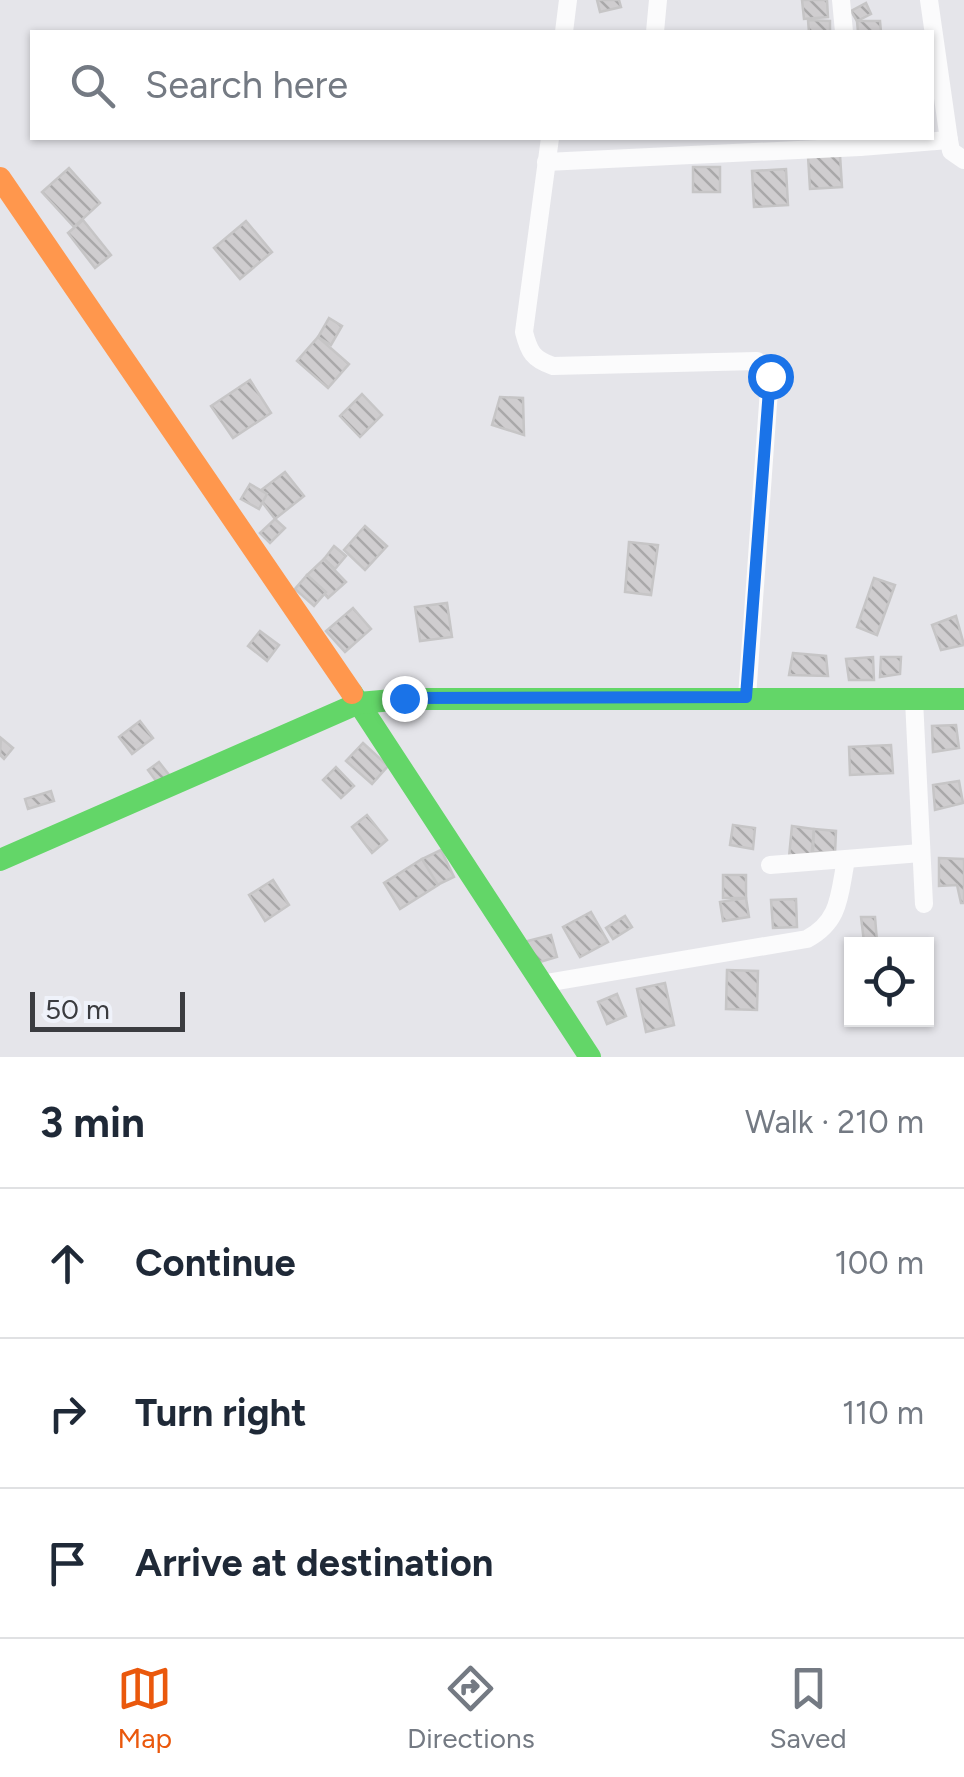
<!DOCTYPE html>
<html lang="en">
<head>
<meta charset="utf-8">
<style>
  :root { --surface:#fff; --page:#f2f2f3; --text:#1f2937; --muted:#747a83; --line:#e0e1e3; --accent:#ea580c }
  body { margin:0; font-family:Figtree,sans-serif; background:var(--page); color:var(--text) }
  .controls { position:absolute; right:30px; bottom:30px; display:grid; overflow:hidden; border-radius:0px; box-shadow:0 2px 8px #0004 }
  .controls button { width:90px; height:90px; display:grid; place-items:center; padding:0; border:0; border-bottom:2px solid var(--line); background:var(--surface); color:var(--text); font:50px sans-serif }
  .scale { position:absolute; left:30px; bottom:25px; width:155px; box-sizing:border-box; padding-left:10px; border:5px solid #3b3c40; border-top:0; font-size:28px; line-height:35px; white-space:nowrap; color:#3b3c40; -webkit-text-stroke:8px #eff2fa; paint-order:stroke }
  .stop { position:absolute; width:30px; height:30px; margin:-22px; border:8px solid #1a73e8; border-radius:50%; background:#fff }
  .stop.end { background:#1a73e8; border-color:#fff; box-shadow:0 2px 10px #0008 }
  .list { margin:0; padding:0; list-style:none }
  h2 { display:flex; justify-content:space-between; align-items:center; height:130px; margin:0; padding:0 40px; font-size:42px }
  h2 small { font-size:32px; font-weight:400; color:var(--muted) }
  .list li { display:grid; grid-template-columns:65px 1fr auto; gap:30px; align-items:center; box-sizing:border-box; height:150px; padding:0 40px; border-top:2px solid var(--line) }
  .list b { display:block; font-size:38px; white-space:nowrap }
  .list em { font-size:32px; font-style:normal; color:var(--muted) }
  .icon { flex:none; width:55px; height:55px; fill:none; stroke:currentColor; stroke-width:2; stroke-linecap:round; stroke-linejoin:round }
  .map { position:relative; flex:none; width:964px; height:1057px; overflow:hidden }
  .search { position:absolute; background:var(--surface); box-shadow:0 2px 8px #0004; left:30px; right:30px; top:30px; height:110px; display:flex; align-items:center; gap:25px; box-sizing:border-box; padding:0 35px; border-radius:0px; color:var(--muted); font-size:38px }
  .sheet { height:580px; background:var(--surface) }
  nav { display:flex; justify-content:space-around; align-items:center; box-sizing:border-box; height:140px; border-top:2px solid var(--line); background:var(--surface); font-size:28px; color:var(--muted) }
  nav a { display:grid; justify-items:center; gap:5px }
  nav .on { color:var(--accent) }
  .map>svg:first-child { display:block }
  .building { fill:url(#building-back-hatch); stroke:#c6c5c6; stroke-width:2.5 }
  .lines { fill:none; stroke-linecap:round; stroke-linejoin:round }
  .street { stroke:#fbfbfc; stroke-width:18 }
  .fast { stroke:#63d668; stroke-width:22 }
  .slow { stroke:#ff974d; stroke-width:22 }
  .route { stroke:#1a73e8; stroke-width:12 }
</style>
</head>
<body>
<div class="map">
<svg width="964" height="1057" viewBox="0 0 964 1057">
  <defs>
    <pattern id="building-back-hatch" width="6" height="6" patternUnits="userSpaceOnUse" patternTransform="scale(2.5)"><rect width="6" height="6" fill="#cfcdcf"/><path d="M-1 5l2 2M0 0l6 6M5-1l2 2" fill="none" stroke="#a9a8a9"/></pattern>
  </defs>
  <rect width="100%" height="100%" fill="#e5e5ea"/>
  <g class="building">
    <path d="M597 0H619L621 7 600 12Z"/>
    <path d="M802 0H827L828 17 804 19Z"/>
    <path d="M866 3 871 14 857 21 851 11Z"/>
    <path d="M808 20 830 21V32H809Z"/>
    <path d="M857 21H880L881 32H858Z"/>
    <path d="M840 155 842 187 810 189 808 156Z"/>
    <rect x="693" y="167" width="27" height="25"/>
    <path d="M69 168 100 203 74 227 42 192Z"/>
    <path d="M786 169 788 205 754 207 752 171Z"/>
    <path d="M83 220 111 255 95 268 68 233Z"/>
    <path d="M246 221 272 252 240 279 214 248Z"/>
    <path d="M329 318 342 326 331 345 318 337Z"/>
    <path d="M318 337 349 364 328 388 297 361Z"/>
    <path d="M250 380 271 413 233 438 211 406Z"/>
    <path d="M362 394 382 415 360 437 340 416Z"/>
    <path d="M500 397 523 398 524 435 492 425Z"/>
    <path d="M285 472 304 496 275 519 256 494Z"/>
    <path d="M250 484 267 494 259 509 241 499Z"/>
    <path d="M275 519 285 528 270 543 260 533Z"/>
    <path d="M365 526 387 546 365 570 344 550Z"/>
    <path d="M629 542 658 545 651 595 625 592Z"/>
    <path d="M334 546 346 556 335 569 324 559Z"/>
    <path d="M324 559 346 582 328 598 307 575Z"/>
    <path d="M307 575 326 592 314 606 295 589Z"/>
    <path d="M874 578 895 585 877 635 857 627Z"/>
    <path d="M447 603 452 637 420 641 415 607Z"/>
    <path d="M353 608 371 629 345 652 326 631Z"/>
    <path d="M956 616 964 645 941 650 932 625Z"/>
    <path d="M260 631 279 645 267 661 248 646Z"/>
    <path d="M793 653 826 656 828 676 789 675Z"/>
    <path d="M873 657 874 680H849L846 659Z"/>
    <path d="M881 657H901L900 674 880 677Z"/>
    <path d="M140 721 153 738 132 754 119 737Z"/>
    <path d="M956 725 959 748 933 752 932 726Z"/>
    <path d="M1 738 13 748 4 759 0 755Z"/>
    <path d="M363 743 388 766 372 784 346 761Z"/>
    <path d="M891 745 893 773 850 775 849 747Z"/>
    <path d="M159 762 170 776 159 785 148 770Z"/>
    <path d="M336 767 354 786 341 798 323 780Z"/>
    <path d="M959 781 963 803 935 810 933 785Z"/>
    <path d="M51 791 54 801 28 809 25 799Z"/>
    <path d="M367 815 387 840 372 853 352 827Z"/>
    <path d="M733 825 755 828 753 849 730 845Z"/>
    <path d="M792 826 814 829 811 860 789 857Z"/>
    <path d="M814 829 836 831 835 853 813 852Z"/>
    <path d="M441 850 454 877 435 886 422 859Z"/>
    <path d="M939 858 964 859V903H961L957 885 939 886Z"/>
    <path d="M422 859 438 885 400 909 384 883Z"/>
    <rect x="723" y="875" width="23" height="23"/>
    <path d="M273 880 289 905 265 921 249 895Z"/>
    <path d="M746 898 749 917 723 921 720 902Z"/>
    <path d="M796 899 797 927 773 928 771 900Z"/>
    <path d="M591 912 608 942 580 957 563 927Z"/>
    <path d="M625 916 632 927 613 939 606 928Z"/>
    <path d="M861 917H875L877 941 864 942Z"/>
    <path d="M551 935 557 957 530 965 524 942Z"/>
    <path d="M727 970 758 971 757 1010 726 1009Z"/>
    <path d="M665 983 674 1025 646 1032 637 989Z"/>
    <path d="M617 994 626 1016 607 1024 598 1002Z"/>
  </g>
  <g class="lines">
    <g class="street">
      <path d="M841 0 844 32"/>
      <path d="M929 0 949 140 951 151 964 160"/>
      <path d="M564 32 568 0"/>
      <path d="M655 32 658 0"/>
      <path d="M550 138 524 332C529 352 533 359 553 366L757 361 770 376 747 697"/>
      <path d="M860 147 949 140"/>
      <path d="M546 162 860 147 858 138"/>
      <path d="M914 700 924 904"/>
      <path d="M770 865 921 853"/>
      <path d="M540 984 807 939C841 921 839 894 846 860"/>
    </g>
    <g class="fast">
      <path d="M352 693 590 1057"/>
      <path d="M0 860 359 703 404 699H964"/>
    </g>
    <path class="slow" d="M0 178 352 693"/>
  </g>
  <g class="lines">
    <path class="route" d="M404 698 746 697 770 376"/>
  </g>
</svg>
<div class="controls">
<button><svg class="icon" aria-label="locate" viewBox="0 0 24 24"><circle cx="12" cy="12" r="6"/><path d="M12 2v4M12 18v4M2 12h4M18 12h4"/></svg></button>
</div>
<div class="scale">50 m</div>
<div class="stop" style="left:770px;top:376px"></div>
<div class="stop end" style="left:404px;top:698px"></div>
<div class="search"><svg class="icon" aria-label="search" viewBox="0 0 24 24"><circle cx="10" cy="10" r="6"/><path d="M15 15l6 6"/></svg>Search here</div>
</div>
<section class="sheet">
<h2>3 min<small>Walk · 210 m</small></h2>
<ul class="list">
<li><svg class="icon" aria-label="ahead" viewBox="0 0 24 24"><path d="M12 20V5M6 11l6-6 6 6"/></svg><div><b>Continue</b></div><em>100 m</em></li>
<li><svg class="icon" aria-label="right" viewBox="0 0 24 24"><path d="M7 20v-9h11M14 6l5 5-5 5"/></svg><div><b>Turn right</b></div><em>110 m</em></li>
<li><svg class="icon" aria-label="arrive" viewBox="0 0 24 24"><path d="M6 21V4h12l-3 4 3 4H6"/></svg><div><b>Arrive at destination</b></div></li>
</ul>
</section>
<nav>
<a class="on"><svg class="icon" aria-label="map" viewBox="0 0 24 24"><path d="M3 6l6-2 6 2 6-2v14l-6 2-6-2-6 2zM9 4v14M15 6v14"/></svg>Map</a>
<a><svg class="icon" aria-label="directions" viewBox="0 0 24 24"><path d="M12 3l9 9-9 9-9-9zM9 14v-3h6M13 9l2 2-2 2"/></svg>Directions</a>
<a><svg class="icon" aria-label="saved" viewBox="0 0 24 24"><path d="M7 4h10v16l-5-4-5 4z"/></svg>Saved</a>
</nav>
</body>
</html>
